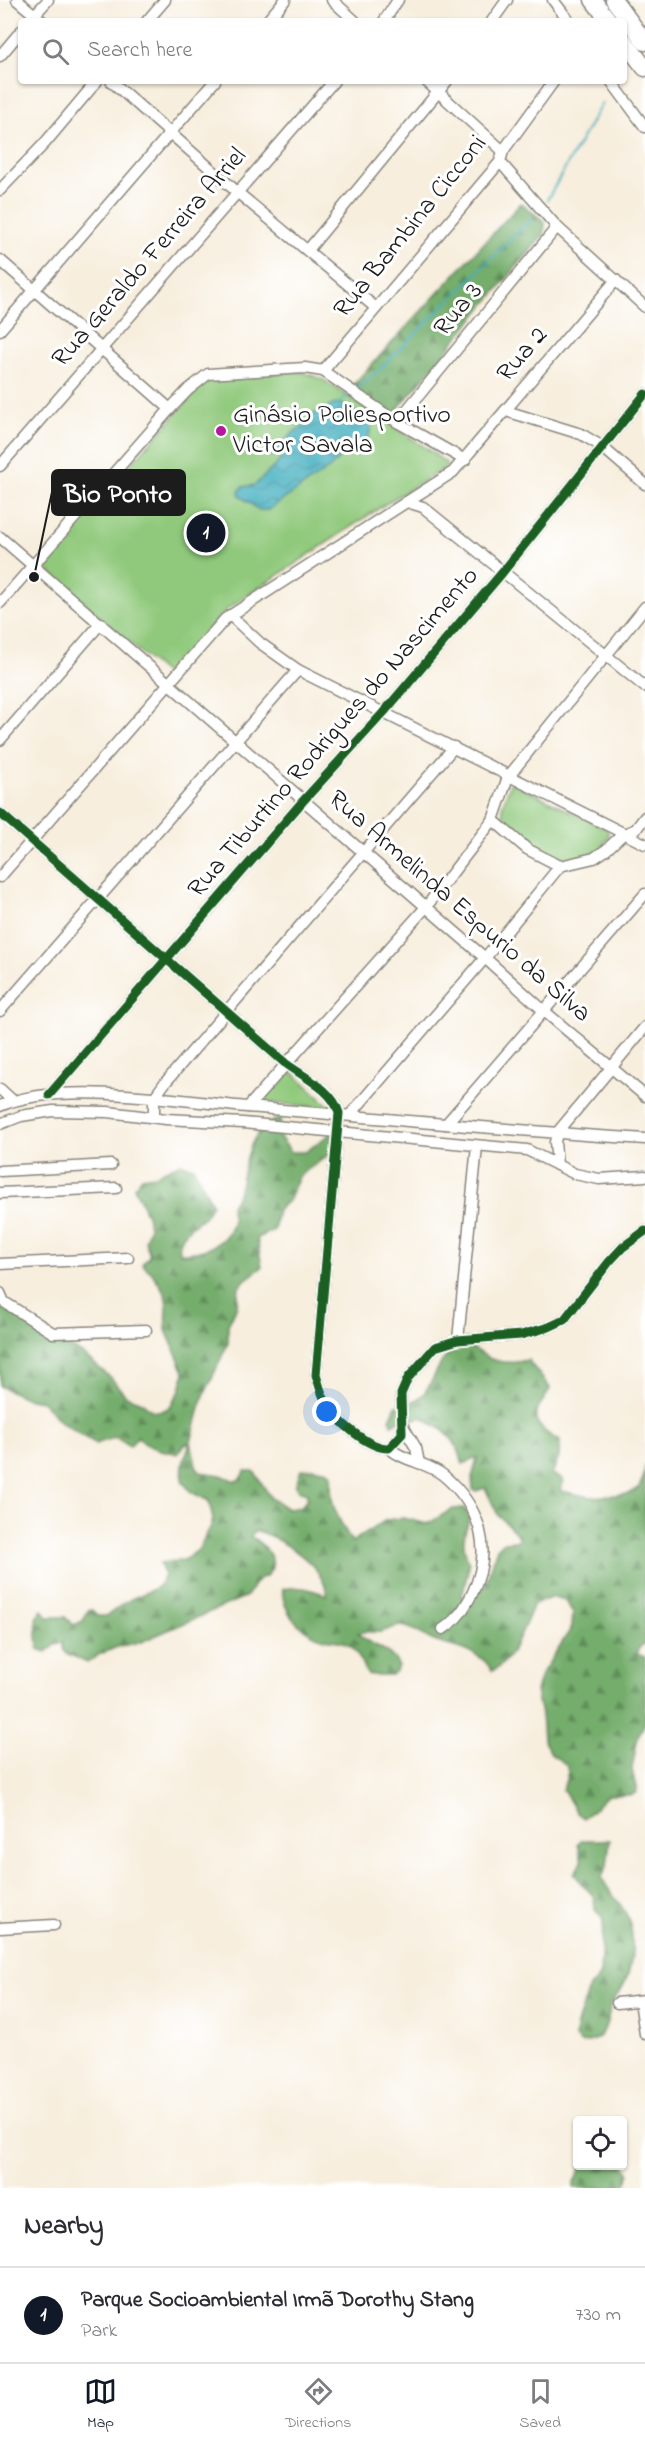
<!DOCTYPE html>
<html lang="en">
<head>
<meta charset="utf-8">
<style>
  :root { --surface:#fff; --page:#f2f2f3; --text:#2b2b33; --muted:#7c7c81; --line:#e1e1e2; --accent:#111827 }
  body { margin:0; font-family:"Indie Flower",sans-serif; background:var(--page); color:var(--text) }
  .controls { position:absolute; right:18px; bottom:18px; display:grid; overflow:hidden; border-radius:6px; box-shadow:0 2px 4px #0004 }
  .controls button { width:54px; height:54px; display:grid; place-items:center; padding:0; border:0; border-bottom:2px solid var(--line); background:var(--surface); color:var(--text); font:30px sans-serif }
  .you { position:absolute; left:327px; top:1412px; width:21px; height:21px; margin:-15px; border:4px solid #fff; border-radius:50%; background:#1a73e8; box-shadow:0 0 0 9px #1a73e833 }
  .badge { display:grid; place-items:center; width:39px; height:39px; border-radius:50%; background:var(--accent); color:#fff; font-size:20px; font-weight:700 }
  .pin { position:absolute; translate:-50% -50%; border:3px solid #fff; box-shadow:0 2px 6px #0006 }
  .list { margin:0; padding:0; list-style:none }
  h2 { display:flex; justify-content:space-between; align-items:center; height:78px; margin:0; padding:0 24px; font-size:26px }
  h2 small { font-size:20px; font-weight:400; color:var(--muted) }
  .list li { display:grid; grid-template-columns:39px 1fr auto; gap:18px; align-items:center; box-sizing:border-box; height:96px; padding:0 24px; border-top:2px solid var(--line) }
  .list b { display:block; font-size:22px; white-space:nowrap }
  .list p { margin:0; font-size:20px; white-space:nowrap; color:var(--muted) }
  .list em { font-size:20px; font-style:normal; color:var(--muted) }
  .icon { flex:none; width:33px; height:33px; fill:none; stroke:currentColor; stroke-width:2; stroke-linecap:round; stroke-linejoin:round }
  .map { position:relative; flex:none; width:645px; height:2188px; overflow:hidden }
  .search { position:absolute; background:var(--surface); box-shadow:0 2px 4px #0004; left:18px; right:18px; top:18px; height:66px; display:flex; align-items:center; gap:15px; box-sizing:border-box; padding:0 21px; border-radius:6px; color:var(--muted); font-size:22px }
  .sheet { height:174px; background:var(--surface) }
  nav { display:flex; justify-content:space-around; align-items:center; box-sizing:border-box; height:84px; border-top:2px solid var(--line); background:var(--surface); font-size:16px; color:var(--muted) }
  nav a { display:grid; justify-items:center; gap:3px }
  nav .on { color:var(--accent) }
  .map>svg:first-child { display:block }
  .forest { fill:url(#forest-firs); stroke:#486444; stroke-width:1.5 }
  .park { fill:#90c97c; stroke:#56724c; stroke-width:1.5 }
  .water { fill:url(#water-waves); stroke:#2e656e; stroke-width:1.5 }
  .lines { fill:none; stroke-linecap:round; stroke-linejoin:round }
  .stream { stroke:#41aebf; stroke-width:2 }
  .minor-casing { stroke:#8a857c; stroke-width:13 }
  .highway-casing { stroke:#8a857c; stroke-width:19 }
  .minor { stroke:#fff; stroke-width:10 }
  .highway { stroke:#fff; stroke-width:16 }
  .cycleway-casing { stroke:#fff; stroke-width:13 }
  .cycleway { stroke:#1b5e20; stroke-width:9 }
  .poi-dot { fill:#b5179e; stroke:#fff; stroke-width:2 }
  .labels { text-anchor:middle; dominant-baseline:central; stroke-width:6; stroke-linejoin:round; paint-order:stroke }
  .street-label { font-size:26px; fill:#1c1c1c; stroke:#fff }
  .poi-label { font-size:26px; fill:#1c1c1c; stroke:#fff; text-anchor:start }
  .leader { fill:none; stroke:#1c1c1c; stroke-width:2 }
  .callout-dot { fill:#1c1c1c; stroke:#fff; stroke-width:2 }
  .callout { fill:#1c1c1c; stroke:#1c1c1c; stroke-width:2 }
  .callout-label { font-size:27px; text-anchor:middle; font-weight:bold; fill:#fff }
</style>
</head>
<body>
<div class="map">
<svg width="645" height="2188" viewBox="0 0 645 2188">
  <defs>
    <pattern id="forest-firs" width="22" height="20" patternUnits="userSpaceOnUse" patternTransform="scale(1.5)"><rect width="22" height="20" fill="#74ad6c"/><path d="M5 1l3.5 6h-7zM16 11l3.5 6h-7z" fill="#5e8c58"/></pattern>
    <pattern id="water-waves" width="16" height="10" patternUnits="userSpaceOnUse" patternTransform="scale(1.5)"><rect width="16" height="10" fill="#41aebf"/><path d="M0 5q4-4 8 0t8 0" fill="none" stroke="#368d9a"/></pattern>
  </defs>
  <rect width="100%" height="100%" fill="#fff"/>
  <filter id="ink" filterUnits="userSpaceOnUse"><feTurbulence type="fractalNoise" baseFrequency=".0167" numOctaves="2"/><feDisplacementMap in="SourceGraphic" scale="12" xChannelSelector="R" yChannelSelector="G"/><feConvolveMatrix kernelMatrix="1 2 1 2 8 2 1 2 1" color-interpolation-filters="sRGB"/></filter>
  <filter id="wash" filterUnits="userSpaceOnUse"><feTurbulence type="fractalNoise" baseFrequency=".008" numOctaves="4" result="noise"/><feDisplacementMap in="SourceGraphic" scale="24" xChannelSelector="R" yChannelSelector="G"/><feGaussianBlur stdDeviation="1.35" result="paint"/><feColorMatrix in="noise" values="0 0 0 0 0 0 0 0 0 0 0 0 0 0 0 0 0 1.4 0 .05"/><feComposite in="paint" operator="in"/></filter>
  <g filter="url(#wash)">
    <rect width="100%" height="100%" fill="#f7eedd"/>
    <g class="forest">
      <path d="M521 203 545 222 544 234 391 417 349 389Z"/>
      <path d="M281 1119 279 1136 291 1152H305L333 1132 337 1149 299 1176 288 1201 278 1210 274 1230 257 1238 262 1267 245 1280 239 1287 237 1306 228 1325V1343L202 1400 191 1442 196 1466 200 1472 221 1475 235 1481 240 1479 245 1471H254L271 1498 288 1509 301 1507 307 1499V1493L298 1490 295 1486 301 1470 313 1468 329 1471 332 1475C328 1504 338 1518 352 1542L386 1520 403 1518 428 1524 452 1509 464 1508 470 1517C464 1533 460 1547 470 1562L462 1597 467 1599 485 1586 497 1548 504 1542 516 1541 520 1537 498 1515 485 1488 476 1491 473 1490 472 1478 477 1458 463 1464C456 1437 445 1430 421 1417L404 1422 398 1421 392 1424 390 1419 396 1406C441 1401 427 1361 458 1349 473 1342 480 1355 491 1359 504 1364 515 1362 528 1360L550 1388C547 1397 542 1401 538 1408 529 1423 550 1436 560 1441L559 1457 552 1474 563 1479 561 1491 590 1497 629 1494 639 1487 644 1476 645 1466V1643L638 1649 637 1654 645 1657V1723L638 1736 632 1769 637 1792 632 1795H608L584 1818 577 1813 563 1790 568 1772 567 1765 552 1755 543 1740 541 1715 536 1691 541 1675 572 1627 573 1613 566 1601 553 1597 534 1604C526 1622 511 1664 492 1671 480 1648 453 1649 432 1640 422 1636 414 1628 403 1626 396 1625 389 1630 381 1632 373 1633 365 1630 358 1633 369 1647 388 1645 398 1665L396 1672 392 1675H368C361 1667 361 1655 352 1647 345 1641 338 1641 330 1640 311 1637 293 1624 286 1607 284 1600 281 1596 283 1589 299 1585 311 1589 326 1595 329 1569 278 1535 255 1531L250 1536C262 1543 282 1561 267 1575 265 1578 261 1577 258 1580 254 1583 251 1591 247 1596L141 1642 120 1646 100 1654 87 1663 66 1653 63 1649V1642L56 1644 47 1652 38 1649 36 1618 42 1610 48 1617H65L74 1625 83 1621 88 1610H92L98 1616H106L131 1599 154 1589 160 1584 164 1575 160 1563 184 1560 198 1550 211 1526 213 1520 209 1501 191 1492 182 1481 183 1463 190 1443 185 1444 178 1454C165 1450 144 1449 138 1436L130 1446 115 1437 96 1444 62 1423 42 1401 25 1398 0 1386V1300L8 1310 42 1333 83 1354 111 1378 126 1396 140 1401 153 1411H162L170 1407 180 1390 184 1372 166 1330 167 1306 165 1293 152 1273 142 1264 150 1255 145 1241 149 1228 147 1215 134 1187 142 1177 155 1175 181 1163 194 1167 212 1204C210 1208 207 1214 204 1217 192 1226 177 1235 180 1253 200 1254 226 1245 232 1224 234 1218 230 1212 231 1206 232 1202 236 1198 238 1194 245 1169 248 1123 281 1119Z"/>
      <path d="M581 1840H610L607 1866 602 1877C608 1894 626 1906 630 1924 635 1944 632 1971 622 1988 619 1993 614 1998 612 2003 605 2023 609 2041 581 2043L575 2038C575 2021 586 2004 589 1987L597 1980 600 1973 603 1924 602 1917 595 1910 594 1897 574 1874 582 1861 578 1844Z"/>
      <path d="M623 2161 629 2172 625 2188H574V2182L582 2166H622Z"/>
    </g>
    <g class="park">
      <path d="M302 372 322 379 428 449 447 464 445 468 390 501 227 609 167 676 41 564 211 375Z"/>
      <path d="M511 782 607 829 609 836 601 848 591 855 563 860 556 859 536 851 504 820 502 806Z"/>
      <path d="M288 1068 329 1106V1108L258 1102Z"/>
    </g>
    <path class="water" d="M339 403 366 418 371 428 367 442 363 448 343 454 330 468 268 510H259L240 496 239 492 242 487 255 485 281 460 278 455H268L267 451C273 445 279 445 285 441 291 436 295 429 304 426 309 413 327 407 339 403Z"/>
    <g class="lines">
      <g class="stream">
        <path d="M547 200 602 103"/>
        <path d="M356 389 376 373 531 219"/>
        <path d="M339 403 350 394"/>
      </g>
    </g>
  </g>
  <g filter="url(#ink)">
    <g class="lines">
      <defs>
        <g id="minor">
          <path d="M17 0 42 21"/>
          <path d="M332 0 355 21"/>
          <path d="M553 0 569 21"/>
          <path d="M29 21 48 0"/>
          <path d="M147 21 165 0"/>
          <path d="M267 21 285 0"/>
          <path d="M384 21 398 0"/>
          <path d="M492 21 507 0"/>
          <path d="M0 56 21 31"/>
          <path d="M111 81 237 192 376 308"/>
          <path d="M426 81 503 151"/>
          <path d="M611 81 645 127"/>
          <path d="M500 162 557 227 645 307"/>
          <path d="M0 190 45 143 97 81"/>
          <path d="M308 250 447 81"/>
          <path d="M0 260 170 409"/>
          <path d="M0 330 215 81"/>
          <path d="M323 371 500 162 503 151 554 81"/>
          <path d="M506 411 581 434 601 446 645 484"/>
          <path d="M397 422 557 227"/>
          <path d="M0 466 334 81"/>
          <path d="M407 502 423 507 645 687"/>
          <path d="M0 537 485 958 543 1010 645 1096"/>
          <path d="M0 603 170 409 188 390 208 374 305 368 323 371 397 422 465 460"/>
          <path d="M230 615 260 643 298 670 645 844"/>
          <path d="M0 740 101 623"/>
          <path d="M0 813 285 1063C304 1077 333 1090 339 1113L316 1375C319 1384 321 1394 326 1402 335 1420 369 1449 389 1448L402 1434 401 1394 408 1378 435 1347 458 1340 521 1335 549 1327 564 1320 609 1262 623 1247 645 1231"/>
          <path d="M493 820 527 849 560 866"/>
          <path d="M0 877 225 619 453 472 616 280"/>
          <path d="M0 1011 298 670"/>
          <path d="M0 1089 12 1100"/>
          <path d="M49 1095 303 801 384 712 502 573 645 394"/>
          <path d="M0 1106C60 1080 181 1101 247 1107 380 1118 512 1131 645 1139"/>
          <path d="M248 1107 426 907 493 820 508 777 645 607"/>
          <path d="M350 1115 485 958 560 866 594 858 606 850 622 835 636 829 645 817"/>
          <path d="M154 1117V1098L164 1084 454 747"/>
          <path d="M0 1124 21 1116 53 1111 108 1112 166 1119 243 1123 527 1150 575 1174 599 1179 645 1176"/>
          <path d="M446 1124 645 894"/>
          <path d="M557 1165 555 1142 557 1133 645 1027"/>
          <path d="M0 1171 111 1165"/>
          <path d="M0 1193 116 1188"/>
          <path d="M0 1264 128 1258"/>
          <path d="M0 1293 4 1302 53 1333 146 1330"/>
          <path d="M458 1340 477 1146"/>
          <path d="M403 1426 416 1448 419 1463"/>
          <path d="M389 1448C405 1462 427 1462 443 1475 480 1506 494 1549 472 1594 464 1609 458 1619 443 1629"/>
          <path d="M0 1928 54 1925"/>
          <path d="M640 2001 645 2034"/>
          <path d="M617 2003 645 2000"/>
        </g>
        <g id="highway">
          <path d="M593 0 609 21"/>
          <path d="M614 0 645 42"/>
          <path d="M624 41 645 68"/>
        </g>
      </defs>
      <use href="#minor" class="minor-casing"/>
      <use href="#highway" class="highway-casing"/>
      <use href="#minor" class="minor"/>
      <use href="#highway" class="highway"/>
      <defs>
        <g id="cycleway">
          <path d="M0 813 285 1063C304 1077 333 1090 339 1113L316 1375C319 1384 321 1394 326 1402 335 1420 369 1449 389 1448L402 1434 401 1394 408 1378 435 1347 458 1340 521 1335 549 1327 564 1320 609 1262 623 1247 645 1231"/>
          <path d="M49 1095 303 801 384 712 502 573 645 394"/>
        </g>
      </defs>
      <use href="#cycleway" class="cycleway-casing"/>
      <use href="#cycleway" class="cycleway"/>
    </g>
  </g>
  <circle class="poi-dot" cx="221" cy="431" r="6"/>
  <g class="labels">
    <g class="street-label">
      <text transform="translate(411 227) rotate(-51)">Rua Bambina Cicconi</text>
      <text transform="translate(150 258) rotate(-49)">Rua Geraldo Ferreira Arriel</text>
      <text transform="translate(459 310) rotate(-51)">Rua 3</text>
      <text transform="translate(523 355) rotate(-50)">Rua 2</text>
      <text transform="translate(334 733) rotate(-49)">Rua Tiburtino Rodrigues do Nascimento</text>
      <text transform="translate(459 907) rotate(41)">Rua Armelinda Espurio da Silva</text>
    </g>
    <g class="poi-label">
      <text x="233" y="416">Ginásio Poliesportivo<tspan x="233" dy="30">Victor Savala</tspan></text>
    </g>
  </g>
  <path class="leader" d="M34 577L52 492"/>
  <circle class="callout-dot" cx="34" cy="577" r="6"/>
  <rect class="callout" x="52" y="470" width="133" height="45" rx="6"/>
  <g class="callout-label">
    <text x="118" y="502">Bio Ponto</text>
  </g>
</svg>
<div class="controls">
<button><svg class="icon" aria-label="locate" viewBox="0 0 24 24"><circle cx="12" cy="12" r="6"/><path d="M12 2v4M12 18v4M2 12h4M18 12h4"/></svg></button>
</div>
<div class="you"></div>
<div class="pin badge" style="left:206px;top:533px">1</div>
<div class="search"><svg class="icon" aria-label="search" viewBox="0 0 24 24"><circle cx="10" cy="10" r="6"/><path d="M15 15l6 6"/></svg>Search here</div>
</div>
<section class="sheet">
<h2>Nearby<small></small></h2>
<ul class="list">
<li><span class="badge">1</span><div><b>Parque Socioambiental Irmã Dorothy Stang</b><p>Park</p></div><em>730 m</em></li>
</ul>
</section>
<nav>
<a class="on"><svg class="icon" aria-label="map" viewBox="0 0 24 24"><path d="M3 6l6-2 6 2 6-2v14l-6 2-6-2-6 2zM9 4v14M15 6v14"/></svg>Map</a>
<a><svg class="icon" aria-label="directions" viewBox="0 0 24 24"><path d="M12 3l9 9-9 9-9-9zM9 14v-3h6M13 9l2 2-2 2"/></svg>Directions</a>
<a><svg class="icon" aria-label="saved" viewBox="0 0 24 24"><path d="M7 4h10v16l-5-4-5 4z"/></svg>Saved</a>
</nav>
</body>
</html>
